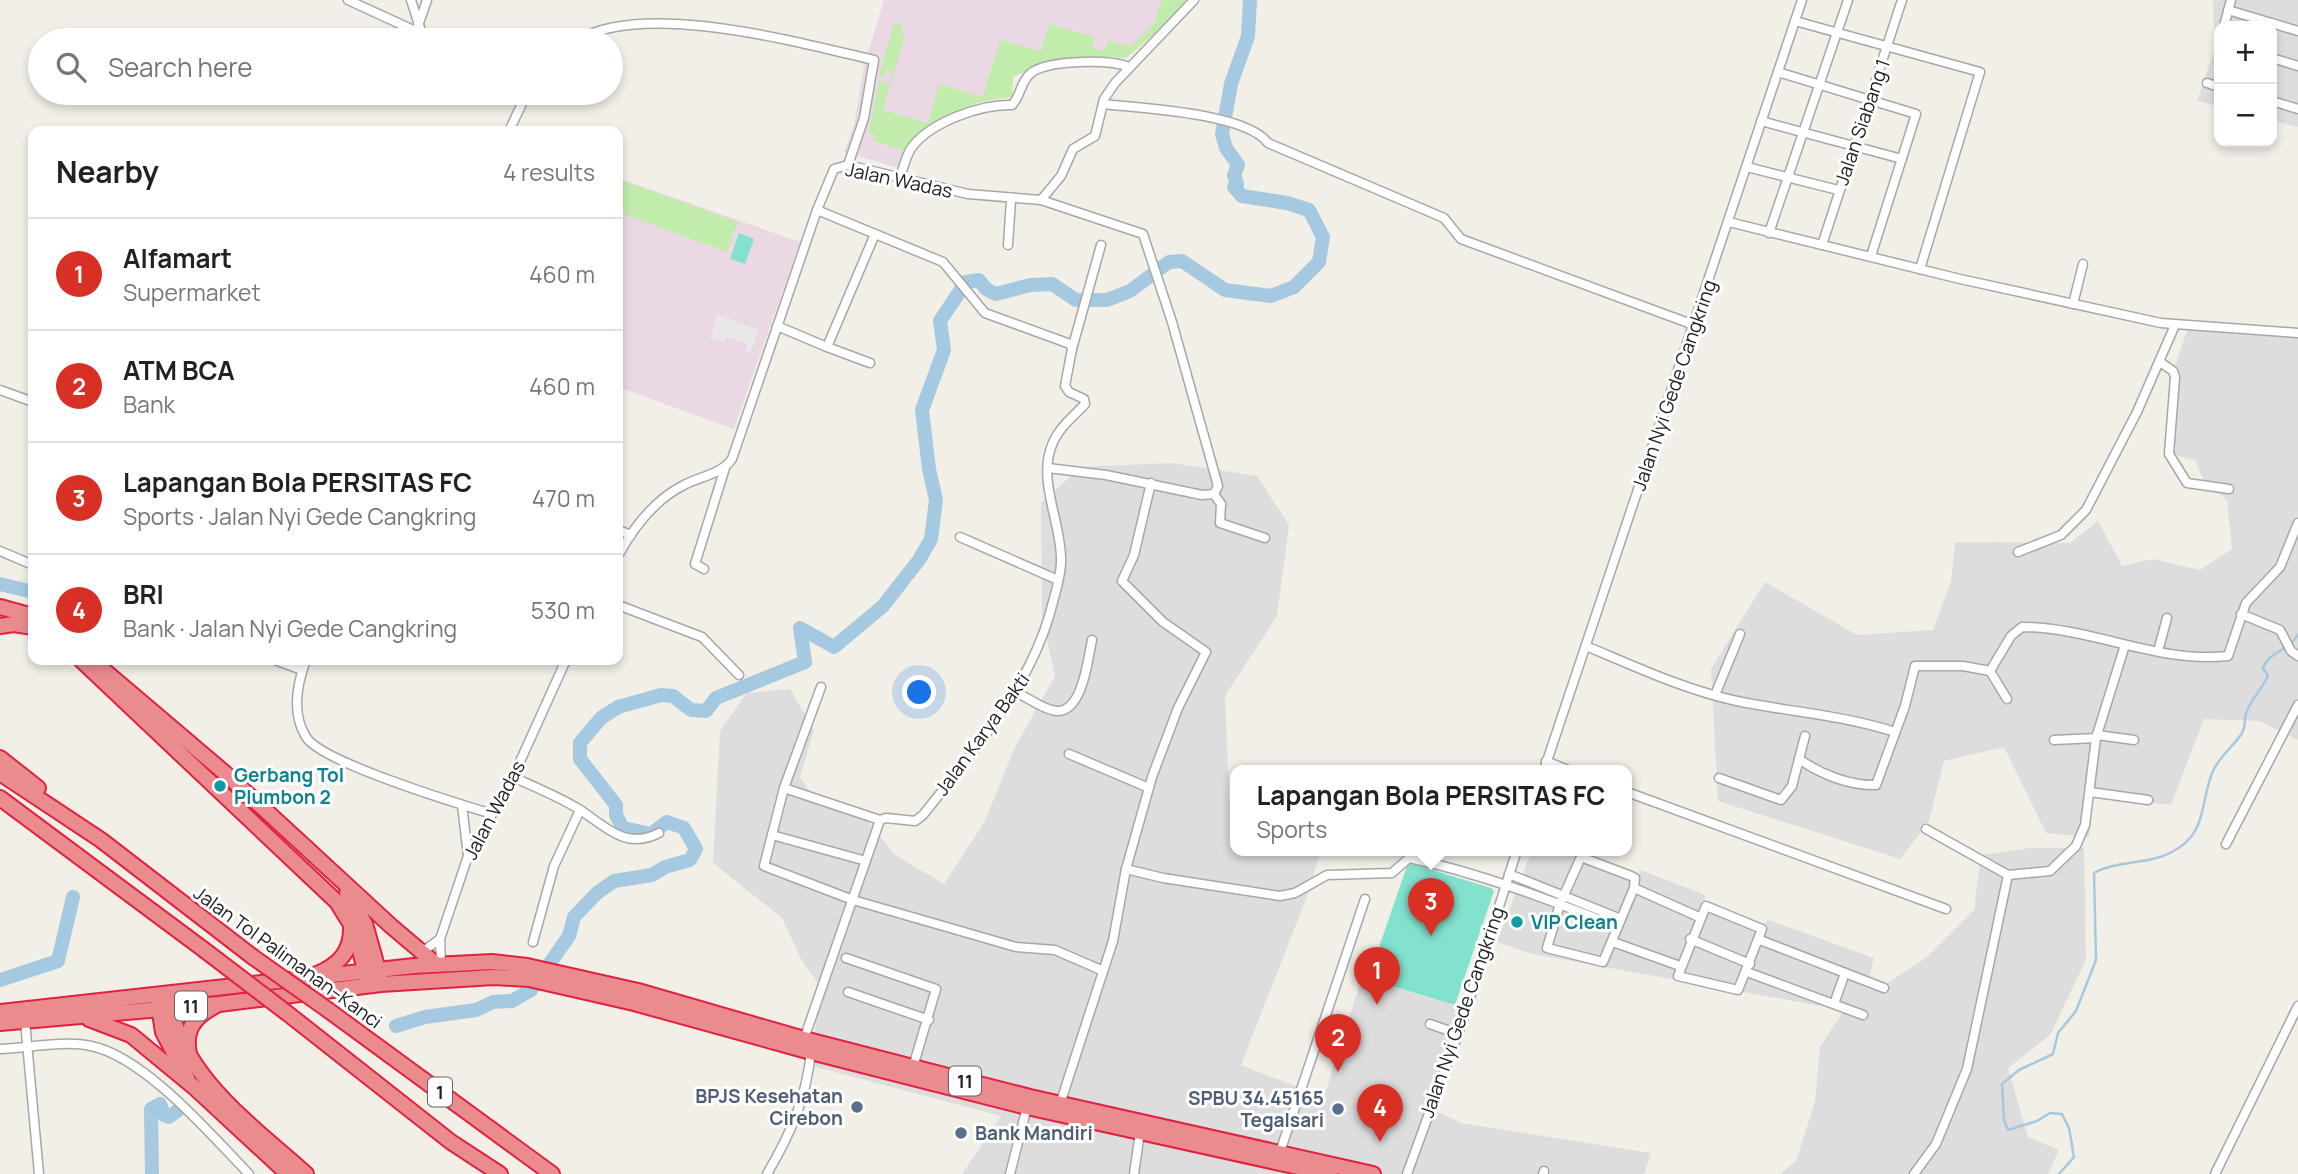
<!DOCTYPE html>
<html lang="en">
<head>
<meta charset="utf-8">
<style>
  :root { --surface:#fff; --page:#f2f2f2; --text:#222; --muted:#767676; --line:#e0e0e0; --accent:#d93025 }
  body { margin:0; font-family:Manrope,sans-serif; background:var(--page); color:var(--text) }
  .controls { position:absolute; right:21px; top:21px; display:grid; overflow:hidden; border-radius:14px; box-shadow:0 4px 10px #0003 }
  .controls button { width:63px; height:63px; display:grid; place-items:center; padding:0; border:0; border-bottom:2px solid var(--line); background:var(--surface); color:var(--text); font:35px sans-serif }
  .you { position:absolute; left:920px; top:693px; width:24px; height:24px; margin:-18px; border:5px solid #fff; border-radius:50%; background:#1a73e8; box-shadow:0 0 0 10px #1a73e833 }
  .badge { display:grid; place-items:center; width:46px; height:46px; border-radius:50%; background:var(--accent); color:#fff; font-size:23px; font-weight:700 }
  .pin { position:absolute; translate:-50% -58px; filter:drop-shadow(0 2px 4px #0008) }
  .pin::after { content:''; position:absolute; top:37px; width:24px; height:21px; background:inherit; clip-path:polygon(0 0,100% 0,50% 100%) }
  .popup { position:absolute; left:1230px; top:765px; width:402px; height:91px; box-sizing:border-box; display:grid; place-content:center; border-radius:14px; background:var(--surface); filter:drop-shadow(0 2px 5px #0005); font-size:23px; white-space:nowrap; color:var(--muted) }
  .popup b { font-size:26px; color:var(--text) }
  .popup::after { content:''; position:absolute; left:50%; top:100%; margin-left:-14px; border:14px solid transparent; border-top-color:var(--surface) }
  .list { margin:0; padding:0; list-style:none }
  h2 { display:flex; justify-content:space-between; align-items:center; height:91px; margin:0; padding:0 28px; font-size:30px }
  h2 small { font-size:23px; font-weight:400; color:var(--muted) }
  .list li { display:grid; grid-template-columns:46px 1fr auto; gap:21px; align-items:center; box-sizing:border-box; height:112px; padding:0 28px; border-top:2px solid var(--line) }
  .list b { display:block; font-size:26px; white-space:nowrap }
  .list p { margin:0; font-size:23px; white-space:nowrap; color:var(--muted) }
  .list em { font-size:23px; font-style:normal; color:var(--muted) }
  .icon { flex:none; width:38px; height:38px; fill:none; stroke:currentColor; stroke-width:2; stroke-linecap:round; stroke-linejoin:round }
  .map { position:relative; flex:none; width:2298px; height:1174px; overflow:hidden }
  .search { position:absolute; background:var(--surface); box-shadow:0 4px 10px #0003; left:28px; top:28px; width:595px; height:77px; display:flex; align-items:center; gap:18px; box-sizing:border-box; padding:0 24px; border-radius:38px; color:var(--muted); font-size:26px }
  .panel { position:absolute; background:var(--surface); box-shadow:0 4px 10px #0003; left:28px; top:126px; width:595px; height:539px; border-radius:14px }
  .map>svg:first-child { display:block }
  .residential { fill:#dedddd }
  .industrial { fill:#ead8e4 }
  .grass { fill:#c1ecab }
  .pitch { fill:#82e2cd }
  .parking { fill:#e8e8e8 }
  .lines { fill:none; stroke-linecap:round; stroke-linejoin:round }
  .stream { stroke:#a5c9e0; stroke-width:2.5 }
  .river { stroke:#a5c9e0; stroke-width:14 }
  .street-casing { stroke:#a7a7a7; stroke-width:11 }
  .highway-casing { stroke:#e22043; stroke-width:18 }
  .street { stroke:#fff; stroke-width:8 }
  .highway { stroke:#ea8c8e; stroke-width:14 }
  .highway-bridge-casing { stroke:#e22043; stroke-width:18; stroke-linecap:butt }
  .highway-bridge { stroke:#ea8c8e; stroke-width:14 }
  .culture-dot { fill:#0f9aa8; stroke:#fff; stroke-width:2.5 }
  .service-dot { fill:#5c6f8a; stroke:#fff; stroke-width:2.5 }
  .labels { text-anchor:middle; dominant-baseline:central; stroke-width:6; stroke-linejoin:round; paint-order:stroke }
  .shield { fill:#fff; stroke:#636363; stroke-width:2 }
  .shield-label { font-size:18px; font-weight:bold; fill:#202020 }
  .street-label { font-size:19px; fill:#202020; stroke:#fff }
  .culture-label { font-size:19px; font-weight:bold; fill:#0d838f; stroke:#fff; text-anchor:start }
  .service-label { font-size:19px; font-weight:bold; fill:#4e5e75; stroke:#fff; text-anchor:end }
</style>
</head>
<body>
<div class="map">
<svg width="2298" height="1174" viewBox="0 0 2298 1174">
  <rect width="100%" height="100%" fill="#f1efe6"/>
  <g class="residential">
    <path d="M2213 0H2298V127L2272 120V26H2219V106L2197 101 2215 48Z"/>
    <path d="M2190 322 2298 330V740L2260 721 2204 719 2171 805 2092 798 2089 837 2046 833 2004 747 1944 761 1929 821 1900 859 1718 801 1711 669 1765 582 1857 635 1933 630 1951 582 1955 542 2070 543 2098 521 2122 566 2153 559 2200 570 2232 549 2227 500 2204 481 2196 461 2165 452 2175 366Z"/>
    <path d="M1172 463 1257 476 1289 525 1277 616 1225 696 1229 800 1235 802V850H1321L1306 899 1241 1065 1324 1097 1362 978 1369 980 1464 1008 1429 1108 1461 1123 1651 1153 1644 1174H962L1001 1116 808 1065 818 1013V983L802 961 782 918 713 863 720 731 747 693 790 689 814 730 800 777 815 800 860 811 895 855 944 884 985 821 1014 749 1055 676 1042 616 1041 503 1081 467Z"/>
    <path d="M2030 848H2084L2086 960 2050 1035 2008 1068 2028 1137 2059 1150 2048 1174H1780L1796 1161 1815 1102 1820 1047 1844 1010 1532 954 1497 942 1532 850H1577L1638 877 1641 870 1705 895V904L1762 926 1768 920 1874 958 1869 977 1886 984 1926 958 1974 910 1981 855Z"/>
  </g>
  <g class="industrial">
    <path d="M884 0H1186L1172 19 1126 58 1090 56 1051 60 1013 77 1012 97 976 101 943 119 908 145 898 168 844 152 854 125 864 66Z"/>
    <path d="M618 178 800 242 734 429 618 387Z"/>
  </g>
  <g class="grass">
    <path d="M1162 0H1186L1172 18 1126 58C1081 55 1053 56 1013 77L1012 97C960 103 949 115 908 145L906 151 873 141 875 135 869 133 879 80 889 85 892 73 886 70 884 77 879 75 894 24 903 23 900 33 905 35 883 110 928 123 939 84 983 97 1000 40 1041 51 1049 24 1095 37 1092 48 1104 51 1108 41 1131 46 1154 24Z"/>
    <path d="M618 179 738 222 727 252 618 212Z"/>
  </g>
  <g class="pitch">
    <path d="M739 233 754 239 745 264 730 259Z"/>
    <path d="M1413 864 1491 888 1494 891 1455 1005 1368 979 1407 866Z"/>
  </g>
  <path class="parking" d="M717 314 759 330 750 353 745 351 747 344 727 337 724 343 711 338Z"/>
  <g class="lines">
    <path class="stream" d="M2059 1174 2074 1157 2069 1128 2062 1114 2050 1113 2037 1121 2008 1130 2004 1120 2002 1084 2019 1070 2053 1054 2058 1033 2076 1011 2096 960 2094 873C2117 860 2146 865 2170 853 2209 834 2199 803 2213 771 2219 757 2234 746 2242 733 2246 726 2244 719 2246 713 2251 699 2262 689 2268 676L2263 668C2269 651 2290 651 2298 634"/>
    <g class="river">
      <path d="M0 584 33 592"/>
      <path d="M0 980 58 961 73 897"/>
      <path d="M396 1026 425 1017 476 1010 493 1002 512 1001 531 990 569 936 574 917 597 893 614 881 652 875 665 867 690 860 696 849 684 828 667 822 651 834 623 828 616 815V805L580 759V743L601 718 618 707 661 695 673 696 691 710 706 711 716 698 805 662 800 628 834 647 883 606 919 560 931 539 936 500 929 469 922 410 944 350 940 321 966 282 979 280 986 289 996 294 1030 285 1052 284 1076 300H1107L1130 291 1169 262 1182 261 1225 290 1271 296 1294 287 1319 262 1323 237 1309 210 1287 203 1242 196 1234 187 1237 184 1234 175 1238 165 1226 148 1222 134 1231 84 1248 36 1250 0"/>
      <path d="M152 1174 151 1109 160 1104 164 1115 169 1117 177 1111"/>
    </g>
    <defs>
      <g id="street">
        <path d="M348 0 422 34"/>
        <path d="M411 0 422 34 437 40"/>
        <path d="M2228 10 2298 31"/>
        <path d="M1795 21 1980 72 1920 269"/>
        <path d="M418 26 427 0"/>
        <path d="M2224 26 2231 0"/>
        <path d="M578 40C645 0 800 43 874 60L864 118 848 165"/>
        <path d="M2272 58 2298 66"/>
        <path d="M1778 72 1916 114 1871 256"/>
        <path d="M2207 83 2219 87"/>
        <path d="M2272 101 2298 109"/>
        <path d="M1103 104C1141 108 1246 113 1268 143L1444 218 1461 239 1694 325"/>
        <path d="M1761 121 1902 159"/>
        <path d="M509 131 527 93"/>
        <path d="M1747 167 1838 190"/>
        <path d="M900 178C903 169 906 155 912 147 931 122 981 104 1012 105 1021 96 1020 82 1031 73 1048 60 1109 59 1129 67"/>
        <path d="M1041 200 1143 234 1172 322 1218 486 1214 494 1202 495 1106 475 1048 468"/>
        <path d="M1729 222 1960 279 2161 323 2298 333"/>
        <path d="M1769 233 1848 0"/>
        <path d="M1008 245 1011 200"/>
        <path d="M1822 245 1902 0"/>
        <path d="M2073 304 2083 264"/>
        <path d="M777 326 827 347 875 234"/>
        <path d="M827 347 870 363"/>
        <path d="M1072 349 1101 245"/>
        <path d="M2160 362 2173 371 2175 377 2169 454 2187 483 2229 489"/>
        <path d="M0 390 33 402"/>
        <path d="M1214 494 1221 504 1220 523 1265 538"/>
        <path d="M618 530 631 535"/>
        <path d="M960 537 1058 580"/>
        <path d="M0 551 33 565"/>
        <path d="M2018 552 2061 535 2086 510 2137 412 2175 325"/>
        <path d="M618 556C633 528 654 500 684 485 701 476 720 475 732 459L817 210 834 169 848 165 968 194 1041 200 1061 176 1073 149 1095 136 1104 99 1115 83 1194 0"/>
        <path d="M704 569 695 564 725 468"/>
        <path d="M618 605 702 637 739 675"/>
        <path d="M2241 614 2280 630 2291 651 2298 656"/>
        <path d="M1586 646C1634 666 1685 690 1737 701 1790 712 1843 715 1895 732"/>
        <path d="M2158 651 2167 618"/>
        <path d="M275 660 302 670"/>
        <path d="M306 660C297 684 291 713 306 737 321 762 459 804 492 814"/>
        <path d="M1990 671 2007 699"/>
        <path d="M821 687 784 788 764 866 853 900 1016 947 1055 950 1101 970"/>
        <path d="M1015 692C1027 697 1044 710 1056 711 1083 713 1088 658 1092 640"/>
        <path d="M1715 695 1740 634"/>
        <path d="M2097 735 2134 740"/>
        <path d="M1805 736 1799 759C1820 774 1850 786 1876 785L1905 706 1915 666H1963L1990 671 2011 636 2022 627C2092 627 2158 664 2228 656L2246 603 2280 567 2298 523"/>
        <path d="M2054 740 2096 738"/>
        <path d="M1069 754 1149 788"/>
        <path d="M1546 761 1568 770"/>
        <path d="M1544 770 1802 0"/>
        <path d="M513 777C535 787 557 796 577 808 605 825 624 851 659 833"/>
        <path d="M1719 778 1781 800 1792 786 1799 759"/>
        <path d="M784 788 880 820"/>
        <path d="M1627 792 1946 909"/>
        <path d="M2090 792 2148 800"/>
        <path d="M462 805 468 856"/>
        <path d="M1926 829 2008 875"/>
        <path d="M772 835 866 861"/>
        <path d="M2226 844 2298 705"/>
        <path d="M1126 869 1163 878 1280 896 1295 893 1327 875 1392 873 1409 858C1480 873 1550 900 1618 927"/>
        <path d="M1509 874 1621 919"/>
        <path d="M1634 888 1635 878 1631 876 1581 857 1560 904 1547 948 1603 962 1634 888 1699 917"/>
        <path d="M1706 906 1762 929 1738 990 1678 976Z"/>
        <path d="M1690 939 1750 964"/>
        <path d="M1760 940 1884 988"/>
        <path d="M533 942 554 866 580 810"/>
        <path d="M1613 942 1680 966"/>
        <path d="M422 952 440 939"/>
        <path d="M846 958 936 989 913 1067"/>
        <path d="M441 964 440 939 468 856 513 777 566 660"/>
        <path d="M1747 972 1863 1015"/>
        <path d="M848 992 929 1020"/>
        <path d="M1834 1004 1845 973"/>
        <path d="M25 1021 39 1174"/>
        <path d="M1430 1024 1458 1034"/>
        <path d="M804 1039 880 820 886 818 915 821 923 815C972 753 1028 690 1050 613 1054 597 1061 578 1061 561 1062 524 1037 481 1052 445 1058 428 1074 416 1085 404L1084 399 1069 392 1065 386 1072 349 1070 344 985 313 943 262 817 210"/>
        <path d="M0 1049C29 1048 63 1040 91 1046 145 1057 211 1135 249 1174"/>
        <path d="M1060 1104 1113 941 1126 869 1152 777 1178 708 1206 652 1163 622 1122 581 1134 555 1151 483"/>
        <path d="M1280 1152 1365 899"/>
        <path d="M767 1174C791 1133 806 1099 811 1052"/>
        <path d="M1010 1174 1028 1103"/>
        <path d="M1134 1174 1140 1132"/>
        <path d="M1407 1174 1462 1023 1517 850"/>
        <path d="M1543 1174 1544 1171"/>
        <path d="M1914 1174 1936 1144 1967 1069 2008 875 2050 871 2076 846 2085 825 2096 738 2125 645"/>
        <path d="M2215 1174 2298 1006"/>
      </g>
      <g id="highway">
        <path d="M0 607 33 616"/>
        <path d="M0 626 14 624 33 627"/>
        <path d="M81 660 337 902 355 931 368 982"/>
        <path d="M92 660 226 774 391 926 437 965"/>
        <path d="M0 758 38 788"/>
        <path d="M0 773 101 840 253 957"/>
        <path d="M0 798 203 949"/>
        <path d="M347 893 365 924 380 977"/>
        <path d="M317 974C338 965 352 952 351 927"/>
        <path d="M158 1000 163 1032 187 1078"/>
        <path d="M170 1000C178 1074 254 1127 306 1174"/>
        <path d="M328 1010 552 1174"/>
        <path d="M0 1012 414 966 492 962 527 966 638 991 804 1039 1030 1097 1373 1174"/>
        <path d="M287 1013 451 1142 500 1174"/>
        <path d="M89 1019 131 1035 194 1087 288 1174"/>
        <path d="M0 1023 219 1004 381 984 494 977 529 979 634 1003 811 1052 1027 1107 1330 1174"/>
        <path d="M189 1054C184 1030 194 1017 215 1006"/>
      </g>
    </defs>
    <use href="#street" class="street-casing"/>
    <use href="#highway" class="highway-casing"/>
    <use href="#street" class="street"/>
    <use href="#highway" class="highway"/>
    <defs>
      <g id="highway-bridge">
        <path d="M203 949 287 1013"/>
        <path d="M253 957 328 1010"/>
      </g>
    </defs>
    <use href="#highway-bridge" class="highway-bridge-casing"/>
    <use href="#highway-bridge" class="highway-bridge"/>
  </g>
  <g class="culture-dot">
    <circle cx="220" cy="786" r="7"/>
    <circle cx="1517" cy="922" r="7"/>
  </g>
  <g class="service-dot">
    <circle cx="857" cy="1107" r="7"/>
    <circle cx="1338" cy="1109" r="7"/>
    <circle cx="961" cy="1133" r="7"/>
  </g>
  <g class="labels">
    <g class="shield">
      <rect x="175" y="991.5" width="32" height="29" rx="5"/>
      <rect x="949" y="1066.5" width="32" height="29" rx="5"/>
      <rect x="428" y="1077.5" width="24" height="29" rx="5"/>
    </g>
    <g class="shield-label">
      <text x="191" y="1006">11</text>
      <text x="965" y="1081">11</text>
      <text x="440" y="1092">1</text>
    </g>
    <g class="street-label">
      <text transform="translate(1862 122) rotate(-71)">Jalan Siabang 1</text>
      <text transform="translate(899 180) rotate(12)">Jalan Wadas</text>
      <text transform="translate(1674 385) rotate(-71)">Jalan Nyi Gede Cangkring</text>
      <text transform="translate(982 734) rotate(-54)">Jalan Karya Bakti</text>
      <text transform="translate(494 810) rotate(-62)">Jalan Wadas</text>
      <text transform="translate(288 957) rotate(36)">Jalan Tol Palimanan–Kanci</text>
      <text transform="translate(1462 1012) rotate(-71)">Jalan Nyi Gede Cangkring</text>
    </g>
    <g class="culture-label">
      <text x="234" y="775">Gerbang Tol<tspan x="234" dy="22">Plumbon 2</tspan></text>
      <text x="1531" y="922">VIP Clean</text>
    </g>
    <g class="service-label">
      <text x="843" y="1096">BPJS Kesehatan<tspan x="843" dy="22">Cirebon</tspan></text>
      <text x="1324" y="1098">SPBU 34.45165<tspan x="1324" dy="22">Tegalsari</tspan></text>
      <text x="975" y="1133" text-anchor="start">Bank Mandiri</text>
    </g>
  </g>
</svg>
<div class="controls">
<button>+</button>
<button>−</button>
</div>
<div class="you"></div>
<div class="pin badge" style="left:1377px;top:1005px">1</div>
<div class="pin badge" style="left:1338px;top:1072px">2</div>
<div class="pin badge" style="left:1431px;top:936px">3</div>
<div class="popup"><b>Lapangan Bola PERSITAS FC</b>Sports</div>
<div class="pin badge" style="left:1380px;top:1142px">4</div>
<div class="search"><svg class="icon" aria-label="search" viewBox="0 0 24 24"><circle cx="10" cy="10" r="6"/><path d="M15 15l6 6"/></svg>Search here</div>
<section class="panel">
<h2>Nearby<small>4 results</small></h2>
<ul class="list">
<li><span class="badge">1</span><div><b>Alfamart</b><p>Supermarket</p></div><em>460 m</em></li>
<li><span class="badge">2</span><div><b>ATM BCA</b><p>Bank</p></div><em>460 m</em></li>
<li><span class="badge">3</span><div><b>Lapangan Bola PERSITAS FC</b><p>Sports · Jalan Nyi Gede Cangkring</p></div><em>470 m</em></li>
<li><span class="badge">4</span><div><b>BRI</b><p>Bank · Jalan Nyi Gede Cangkring</p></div><em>530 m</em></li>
</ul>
</section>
</div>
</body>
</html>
